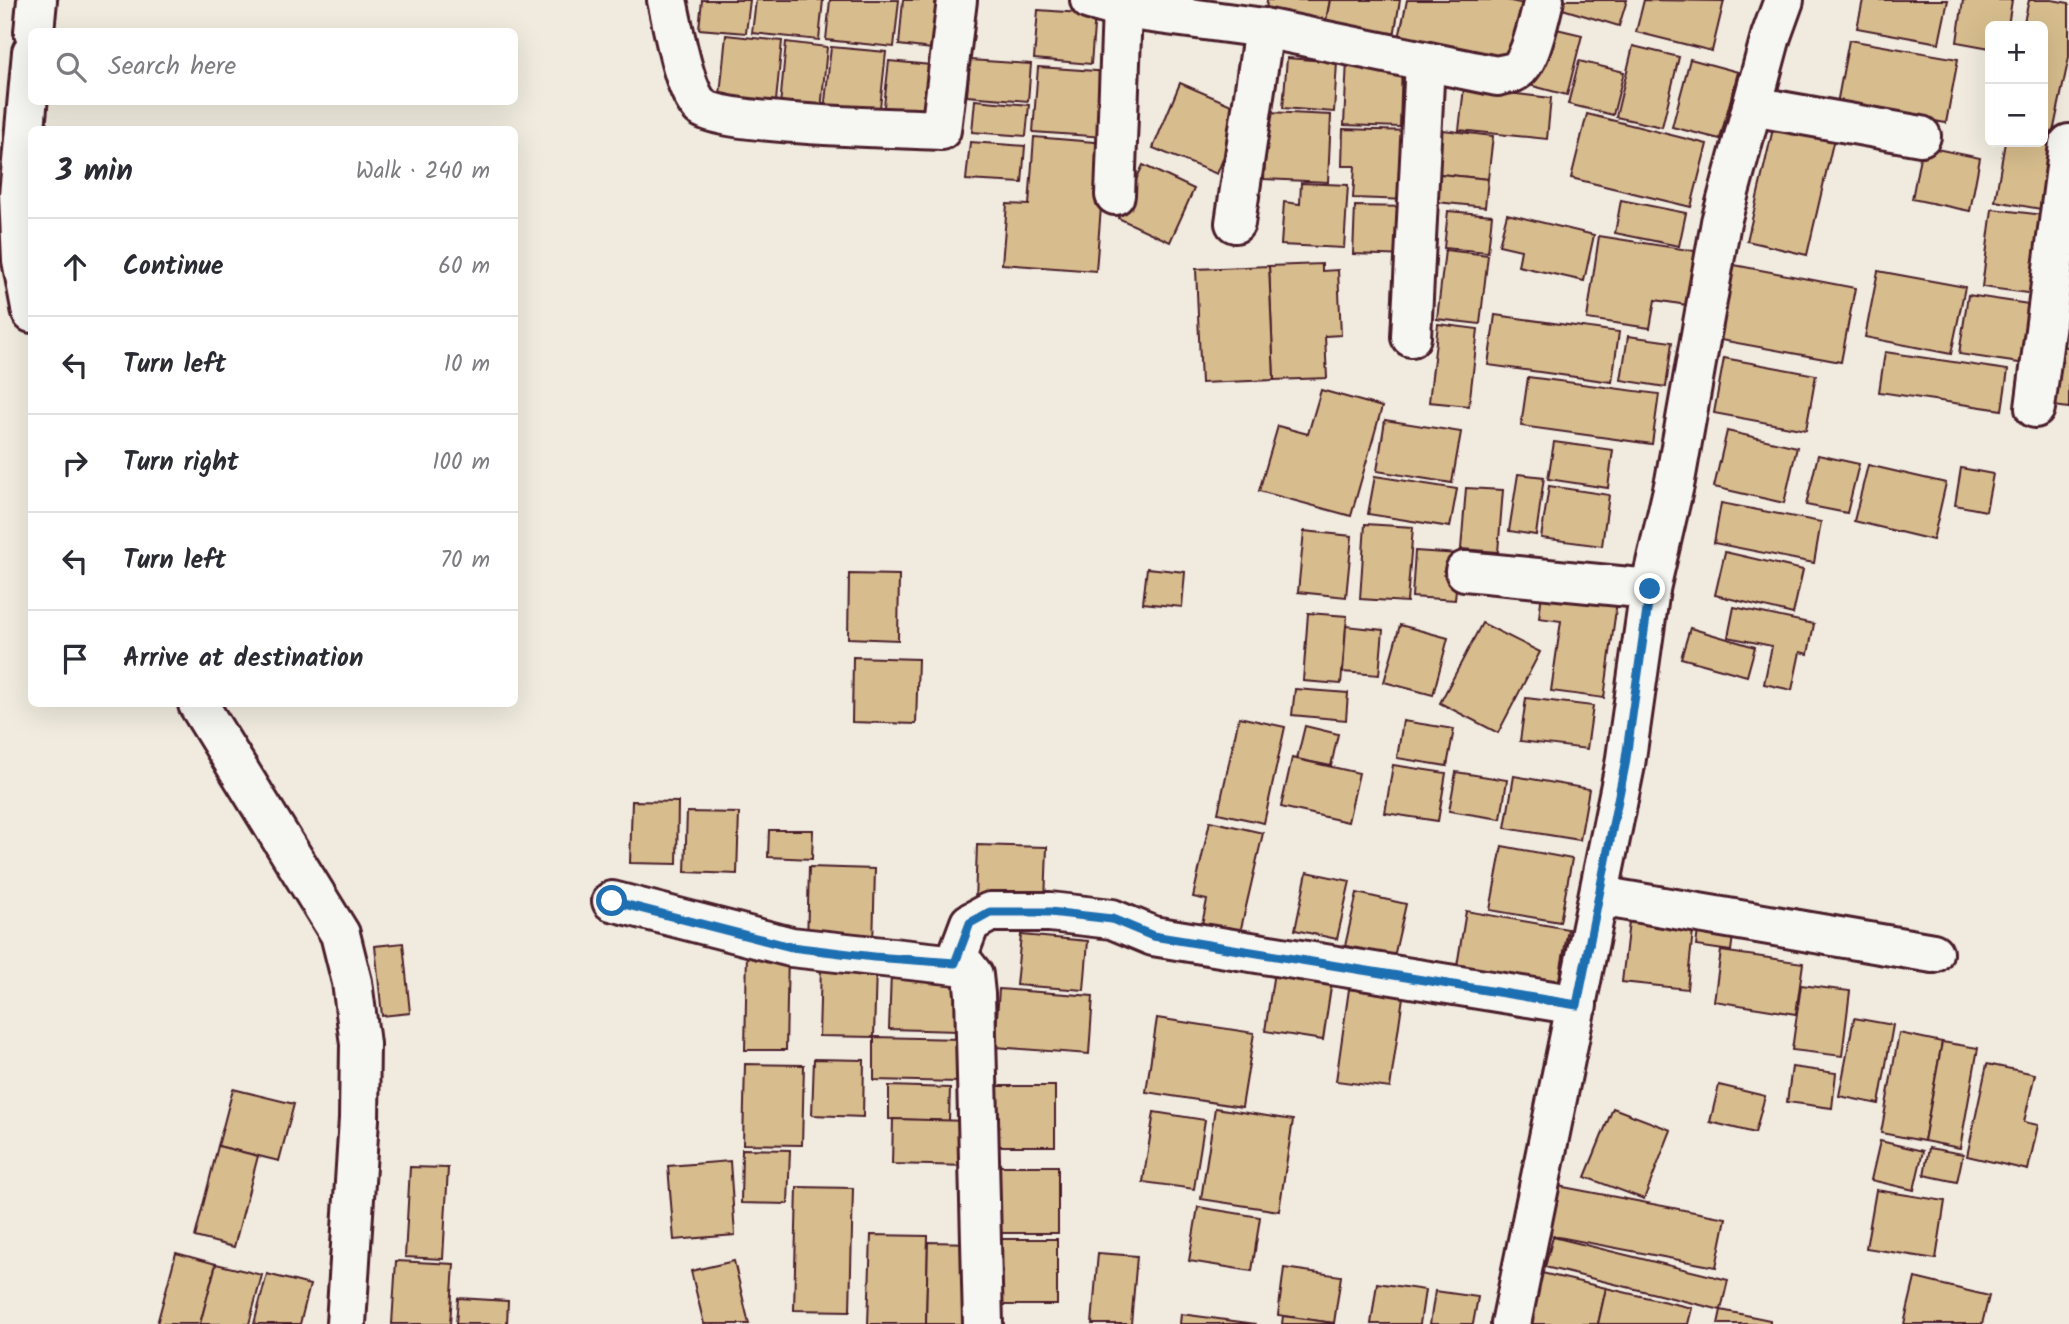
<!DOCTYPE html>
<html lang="en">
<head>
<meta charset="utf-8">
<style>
  :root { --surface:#fff; --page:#f2f2f3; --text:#2b2b33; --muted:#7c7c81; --line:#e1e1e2 }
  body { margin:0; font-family:Kalam,sans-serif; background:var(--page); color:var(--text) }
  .controls { position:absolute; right:21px; top:21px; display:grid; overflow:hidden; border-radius:10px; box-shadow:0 7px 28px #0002 }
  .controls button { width:63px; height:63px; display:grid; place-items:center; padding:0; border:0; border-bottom:2px solid var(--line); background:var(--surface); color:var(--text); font:35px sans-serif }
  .stop { position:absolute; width:21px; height:21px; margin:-16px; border:5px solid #1f6fb2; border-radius:50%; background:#fff }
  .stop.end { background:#1f6fb2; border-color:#fff; box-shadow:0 2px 7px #0008 }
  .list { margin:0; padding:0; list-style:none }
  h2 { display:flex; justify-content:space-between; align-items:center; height:91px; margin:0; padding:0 28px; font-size:30px }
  h2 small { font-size:23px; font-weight:400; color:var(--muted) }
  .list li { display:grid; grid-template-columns:46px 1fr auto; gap:21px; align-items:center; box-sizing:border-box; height:98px; padding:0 28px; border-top:2px solid var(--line) }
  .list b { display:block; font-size:26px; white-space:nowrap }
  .list em { font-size:23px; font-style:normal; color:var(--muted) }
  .icon { flex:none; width:38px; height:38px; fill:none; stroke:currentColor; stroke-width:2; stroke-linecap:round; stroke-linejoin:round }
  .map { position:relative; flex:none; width:2069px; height:1324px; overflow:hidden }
  .search { position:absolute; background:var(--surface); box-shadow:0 7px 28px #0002; left:28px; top:28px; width:490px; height:77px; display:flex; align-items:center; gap:18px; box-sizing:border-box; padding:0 24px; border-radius:10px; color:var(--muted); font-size:26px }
  .panel { position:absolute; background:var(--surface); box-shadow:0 7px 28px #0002; left:28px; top:126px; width:490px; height:581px; border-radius:10px }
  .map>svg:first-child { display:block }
  .building { fill:#d7bd8d; stroke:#4a1f2b; stroke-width:2 }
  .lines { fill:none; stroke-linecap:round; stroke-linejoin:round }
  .street-casing { stroke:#4a1f2b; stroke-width:44 }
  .street { stroke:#f6f6f2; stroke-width:38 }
  .route { stroke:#1f6fb2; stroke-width:9 }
</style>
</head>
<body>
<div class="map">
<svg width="2069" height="1324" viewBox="0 0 2069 1324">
  <rect width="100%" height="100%" fill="#f0ebde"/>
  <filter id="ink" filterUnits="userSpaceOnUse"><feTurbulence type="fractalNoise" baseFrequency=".0143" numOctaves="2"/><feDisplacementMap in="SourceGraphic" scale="14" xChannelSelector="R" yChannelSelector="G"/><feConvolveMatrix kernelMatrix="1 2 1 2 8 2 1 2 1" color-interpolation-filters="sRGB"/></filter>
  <g filter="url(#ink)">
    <g class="building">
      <path d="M702 0H750L746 33 699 29Z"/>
      <path d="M756 0H823L819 40 752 33Z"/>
      <path d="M830 0H899L894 47 826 40Z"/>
      <path d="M903 0H936L935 4 953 6 948 51 899 45Z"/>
      <path d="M1267 0H1330L1326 21 1266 11Z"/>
      <path d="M1330 0H1400L1393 43 1324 31Z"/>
      <path d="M1407 0H1506L1529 5 1515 68 1398 43Z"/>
      <path d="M1559 0H1627L1619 26 1556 7Z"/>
      <path d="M1644 0 1724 1 1712 51 1636 32Z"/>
      <path d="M1863 0H1948L1939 43 1857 28Z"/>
      <path d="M1963 0H2012L2008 26H1990V48L1957 42Z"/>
      <path d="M2029 0H2052L2069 3V57L2052 137 2043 135V26H2023Z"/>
      <path d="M1038 10 1095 14 1091 64 1034 59Z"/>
      <path d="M1544 26 1582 35 1567 95 1529 85Z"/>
      <path d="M726 35 782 41 775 111 719 105Z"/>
      <path d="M1849 40 1958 59 1946 123 1837 104Z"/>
      <path d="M786 42 827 47 821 110 780 106Z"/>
      <path d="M1633 46 1679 57 1662 127 1616 117Z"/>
      <path d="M831 47 886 52 879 117 824 111Z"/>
      <path d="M1287 58 1337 62 1334 112 1283 108Z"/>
      <path d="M1347 59 1402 62 1400 127 1344 125Z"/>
      <path d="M1690 59 1738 72 1720 139 1672 127Z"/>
      <path d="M970 60 1031 64 1028 101 967 96Z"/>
      <path d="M889 61 941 66 935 120 883 115Z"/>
      <path d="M1579 61 1624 72 1613 115 1568 104Z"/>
      <path d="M1038 67 1110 72 1105 137 1033 132Z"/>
      <path d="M1180 83 1243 110 1217 174 1153 148Z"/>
      <path d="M1464 88 1551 98 1547 139 1459 130Z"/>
      <path d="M975 100 1029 105 1026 136 972 132Z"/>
      <path d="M1268 112 1331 115 1328 182 1264 179Z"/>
      <path d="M1587 114 1707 144 1691 207 1571 178Z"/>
      <path d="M1775 120 1835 134 1807 255 1747 241Z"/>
      <path d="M1343 129 1411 131 1409 200 1353 198 1355 166H1342Z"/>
      <path d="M1435 129 1493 136 1488 179 1430 173Z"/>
      <path d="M1034 137 1106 143 1096 271 1002 264 1007 204 1029 205Z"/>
      <path d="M970 142 1025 146 1022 183 966 180Z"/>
      <path d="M2005 142H2034L2063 147 2052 211 1995 201Z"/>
      <path d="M1922 146 1980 158 1970 211 1912 199Z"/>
      <path d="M1143 165 1194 189 1170 242 1118 218Z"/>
      <path d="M1430 173 1488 179 1485 207 1427 201Z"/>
      <path d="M1301 183 1348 185 1344 248 1281 245 1284 202 1300 204Z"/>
      <path d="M1621 200 1686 213 1679 246 1615 233Z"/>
      <path d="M1355 206 1411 207 1409 256 1353 254Z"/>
      <path d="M1992 209 2052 216 2042 295 1982 287Z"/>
      <path d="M1448 211 1492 215 1488 252 1444 248Z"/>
      <path d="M1507 214 1594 235 1584 281 1518 266 1521 250 1499 245Z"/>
      <path d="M1599 236 1695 251 1687 305 1655 300 1650 328 1587 319Z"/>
      <path d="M1445 250 1488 255 1480 324 1437 319Z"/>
      <path d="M1322 264V271L1338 270 1341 335 1325 336 1327 378 1274 380 1269 266Z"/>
      <path d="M1729 264 1855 288 1841 362 1715 339Z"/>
      <path d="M1269 266 1274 380 1201 383 1196 269Z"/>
      <path d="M1878 271 1965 287 1951 354 1865 337Z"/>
      <path d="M1968 295 2042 306 2033 365 1959 354Z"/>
      <path d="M1495 315 1619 332 1612 382 1488 365Z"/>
      <path d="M1438 324 1478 329 1469 406 1429 402Z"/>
      <path d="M1628 336 1672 342 1666 387 1621 380Z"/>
      <path d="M2061 346 2069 347V408L2054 406Z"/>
      <path d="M1885 352 2008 370 2002 410 1879 392Z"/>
      <path d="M1724 358 1816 375 1806 430 1714 413Z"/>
      <path d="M1528 377 1659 394 1652 444 1521 426Z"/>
      <path d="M1321 390 1382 407 1351 516 1259 491 1278 426 1308 434Z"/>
      <path d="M1385 420 1461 432 1452 483 1377 471Z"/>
      <path d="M1727 431 1797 447 1784 503 1714 487Z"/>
      <path d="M1554 442 1613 450 1608 488 1548 479Z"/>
      <path d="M1818 455 1859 464 1847 513 1806 505Z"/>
      <path d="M1868 465 1946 483 1933 540 1854 521Z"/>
      <path d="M1961 468 1993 474 1986 511 1955 505Z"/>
      <path d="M1518 474 1544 477 1536 535 1509 531Z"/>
      <path d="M1375 476 1457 489 1450 527 1368 514Z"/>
      <path d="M1549 486 1609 495 1602 546 1541 538Z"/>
      <path d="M1466 488 1503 490 1498 552 1461 549Z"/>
      <path d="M1721 503 1821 522 1814 563 1714 543Z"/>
      <path d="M1365 524 1413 527 1407 602 1360 599Z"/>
      <path d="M1304 531 1352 536 1346 597 1298 592Z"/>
      <path d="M1415 551 1459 554 1455 600 1412 597Z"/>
      <path d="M1725 552 1803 570 1793 614 1715 595Z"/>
      <path d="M1147 568 1185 572 1182 607 1143 603Z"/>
      <path d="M849 574 899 575 898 640 848 638Z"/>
      <path d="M1543 584 1618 594 1604 698 1551 691 1561 621 1539 618Z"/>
      <path d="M1734 607 1814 624 1808 654 1800 652 1792 690 1764 684 1772 646 1728 637Z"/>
      <path d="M1308 613 1347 616 1341 684 1303 681Z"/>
      <path d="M1482 623 1540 652 1498 733 1440 703Z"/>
      <path d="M1400 625 1448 638 1433 695 1384 682Z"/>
      <path d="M1346 626 1383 630 1379 675 1343 672Z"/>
      <path d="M1690 628 1755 647 1747 676 1681 658Z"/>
      <path d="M853 657 918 659 916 724 852 722Z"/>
      <path d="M1295 689 1348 693 1346 720 1292 715Z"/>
      <path d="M1526 698 1593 706 1587 749 1520 741Z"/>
      <path d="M1239 717 1285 727 1264 823 1218 813Z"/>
      <path d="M1403 721 1454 729 1447 766 1397 758Z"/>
      <path d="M1305 726 1338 734 1331 766 1297 759Z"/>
      <path d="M1292 758 1359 773 1348 822 1281 807Z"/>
      <path d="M1393 765 1446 773 1438 821 1385 813Z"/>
      <path d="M1456 772 1507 780 1501 819 1449 811Z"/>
      <path d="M1514 776 1589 789 1580 840 1505 828Z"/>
      <path d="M632 801 678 802 677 864 630 863Z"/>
      <path d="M687 812 739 813 737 874 685 872Z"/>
      <path d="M1210 821 1263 833 1239 937 1201 929 1207 900 1193 897Z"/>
      <path d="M769 830H813L812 859 768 857Z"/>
      <path d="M977 845 1047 847 1045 903 975 902Z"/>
      <path d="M1502 846 1572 859 1560 922 1490 910Z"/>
      <path d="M809 867 875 869 873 946 807 944Z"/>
      <path d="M1307 872 1350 881 1337 939 1295 930Z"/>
      <path d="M1357 893 1406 904 1394 957 1345 946Z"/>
      <path d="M1466 911 1568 929 1558 985 1457 966Z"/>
      <path d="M1630 913 1694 920 1687 989 1622 982Z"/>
      <path d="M1699 922 1734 927 1731 951 1696 946Z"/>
      <path d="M1021 935 1088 941 1084 990 1016 985Z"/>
      <path d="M403 943 410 1013 382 1016 375 946Z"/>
      <path d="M1721 951 1803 963 1796 1014 1714 1001Z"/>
      <path d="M747 952 788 953 786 1050H745Z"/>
      <path d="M821 965 876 966 874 1037 819 1036Z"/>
      <path d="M1274 972 1332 980 1323 1040 1265 1031Z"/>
      <path d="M891 973 959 975 958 1031 889 1029Z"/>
      <path d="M1801 985 1850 991 1842 1056 1792 1050Z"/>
      <path d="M999 989 1093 996 1089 1054 995 1047Z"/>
      <path d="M1349 989 1403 997 1390 1088 1336 1081Z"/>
      <path d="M1157 1018 1254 1033 1242 1107 1146 1092Z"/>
      <path d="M1854 1018 1893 1025 1879 1104 1839 1096Z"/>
      <path d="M1899 1033 1942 1042 1924 1141 1881 1133Z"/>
      <path d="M874 1037 960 1039 959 1082 874 1080Z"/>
      <path d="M1942 1042 1978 1048 1960 1148 1924 1141Z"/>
      <path d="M814 1059 864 1060 863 1117 812 1115Z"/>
      <path d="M745 1064 804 1065 802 1145 743 1144Z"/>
      <path d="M1987 1064 2035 1074 2024 1122 2038 1125 2028 1170 1967 1156Z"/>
      <path d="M1792 1067 1836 1073 1832 1108 1787 1102Z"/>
      <path d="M1719 1085 1765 1096 1755 1133 1710 1122Z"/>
      <path d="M889 1086 950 1088 949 1121 889 1119Z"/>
      <rect x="988" y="1086" width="67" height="60"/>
      <path d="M233 1089 294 1104 279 1161 218 1146Z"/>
      <path d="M1215 1108 1293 1120 1279 1211 1201 1199Z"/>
      <path d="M1613 1108 1671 1130 1644 1199 1585 1177Z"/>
      <path d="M1154 1112 1205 1120 1194 1189 1143 1182Z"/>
      <path d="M893 1119 969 1121 968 1166 892 1164Z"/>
      <path d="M1880 1141 1923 1151 1914 1190 1871 1180Z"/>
      <path d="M218 1146 258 1156 234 1247 195 1237Z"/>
      <path d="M1929 1148 1963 1154 1957 1182 1924 1175Z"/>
      <path d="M742 1149 790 1150 788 1204 741 1203Z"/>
      <path d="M730 1161 735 1235 674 1240 668 1166Z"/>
      <rect x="987" y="1166" width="71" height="67"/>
      <path d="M410 1167 448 1168 443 1259 405 1257Z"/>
      <path d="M1558 1186 1726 1218 1716 1267 1548 1235Z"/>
      <path d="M797 1187 853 1188 850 1311 794 1310Z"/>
      <path d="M1876 1190 1945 1201 1936 1259 1866 1248Z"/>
      <path d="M1198 1207 1260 1217 1252 1271 1189 1261Z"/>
      <path d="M871 1235 928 1236 926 1324H868Z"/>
      <path d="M1553 1237 1728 1280 1721 1310 1545 1267Z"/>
      <rect x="992" y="1239" width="65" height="66"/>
      <path d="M928 1242 975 1243 973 1324H926Z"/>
      <path d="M176 1253 216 1264 200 1324H157Z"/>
      <path d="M1098 1253 1137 1256 1131 1324H1092Z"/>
      <path d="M396 1261 454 1264 450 1324H392Z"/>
      <path d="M734 1261 749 1324H704L691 1271Z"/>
      <path d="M216 1264 262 1275 249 1324H200Z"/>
      <path d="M1284 1268 1341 1276 1334 1323 1278 1315Z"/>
      <path d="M1542 1273 1606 1288 1598 1324H1530Z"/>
      <path d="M267 1274 310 1285 300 1324H254Z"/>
      <path d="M1915 1278 1989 1296 1982 1324H1904Z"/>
      <path d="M1377 1283 1425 1290 1420 1324H1371Z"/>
      <path d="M1606 1288 1692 1308 1688 1324H1598Z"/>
      <path d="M1435 1291 1478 1297 1473 1324H1430Z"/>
      <path d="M458 1298 508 1301 507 1324H456Z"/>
      <path d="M1721 1310 1770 1320V1324H1718Z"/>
      <path d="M1181 1314 1256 1324H1180Z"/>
      <path d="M1283 1316 1334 1323V1324H1282Z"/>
    </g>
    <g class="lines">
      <defs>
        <g id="street">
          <path d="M667 0C673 25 683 90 701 107 720 125 905 128 941 130L957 0"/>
          <path d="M1090 0 1122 9 1264 28 1497 76C1502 74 1509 74 1514 72 1531 65 1539 17 1544 0"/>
          <path d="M34 32 37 0"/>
          <path d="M32 52 19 195 22 260 32 313"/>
          <path d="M1752 106 1921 136"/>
          <path d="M1115 195 1122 9"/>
          <path d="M1235 223 1264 28"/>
          <path d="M1411 337 1425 62"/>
          <path d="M2035 408 2069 144"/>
          <path d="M1465 571 1650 589"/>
          <path d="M198 704 340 934 352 982 360 1044 359 1119 346 1324"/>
          <path d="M1599 896 1933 953"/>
          <path d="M612 901 791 947 966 966 973 975 975 994 983 1324"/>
          <path d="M955 963 970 923 990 912H1050L1112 919 1153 936 1577 1005"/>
          <path d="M1511 1324 1625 765 1650 589 1675 481 1721 222 1771 36 1784 0"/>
        </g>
      </defs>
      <use href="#street" class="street-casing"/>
      <use href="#street" class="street"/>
    </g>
  </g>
  <g class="lines" filter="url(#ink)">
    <path class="route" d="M612 901 791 947 874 957 955 963 970 923 990 912H1050L1112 919 1153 936 1577 1005 1625 765 1650 589"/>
  </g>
</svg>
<div class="controls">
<button>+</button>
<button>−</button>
</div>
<div class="stop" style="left:612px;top:901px"></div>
<div class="stop end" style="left:1650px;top:589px"></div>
<div class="search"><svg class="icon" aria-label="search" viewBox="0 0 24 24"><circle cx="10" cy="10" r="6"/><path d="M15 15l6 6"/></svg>Search here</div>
<section class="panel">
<h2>3 min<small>Walk · 240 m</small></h2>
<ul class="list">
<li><svg class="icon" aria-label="ahead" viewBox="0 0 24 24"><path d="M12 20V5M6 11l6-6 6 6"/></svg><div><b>Continue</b></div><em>60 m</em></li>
<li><svg class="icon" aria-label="left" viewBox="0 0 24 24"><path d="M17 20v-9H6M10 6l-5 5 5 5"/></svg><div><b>Turn left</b></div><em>10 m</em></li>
<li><svg class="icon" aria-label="right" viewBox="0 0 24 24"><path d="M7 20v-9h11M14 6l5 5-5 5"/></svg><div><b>Turn right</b></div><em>100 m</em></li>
<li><svg class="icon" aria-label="left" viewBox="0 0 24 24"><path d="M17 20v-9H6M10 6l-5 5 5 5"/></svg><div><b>Turn left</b></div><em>70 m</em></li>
<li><svg class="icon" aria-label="arrive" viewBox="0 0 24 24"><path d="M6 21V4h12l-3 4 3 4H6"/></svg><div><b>Arrive at destination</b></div></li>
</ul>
</section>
</div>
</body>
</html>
